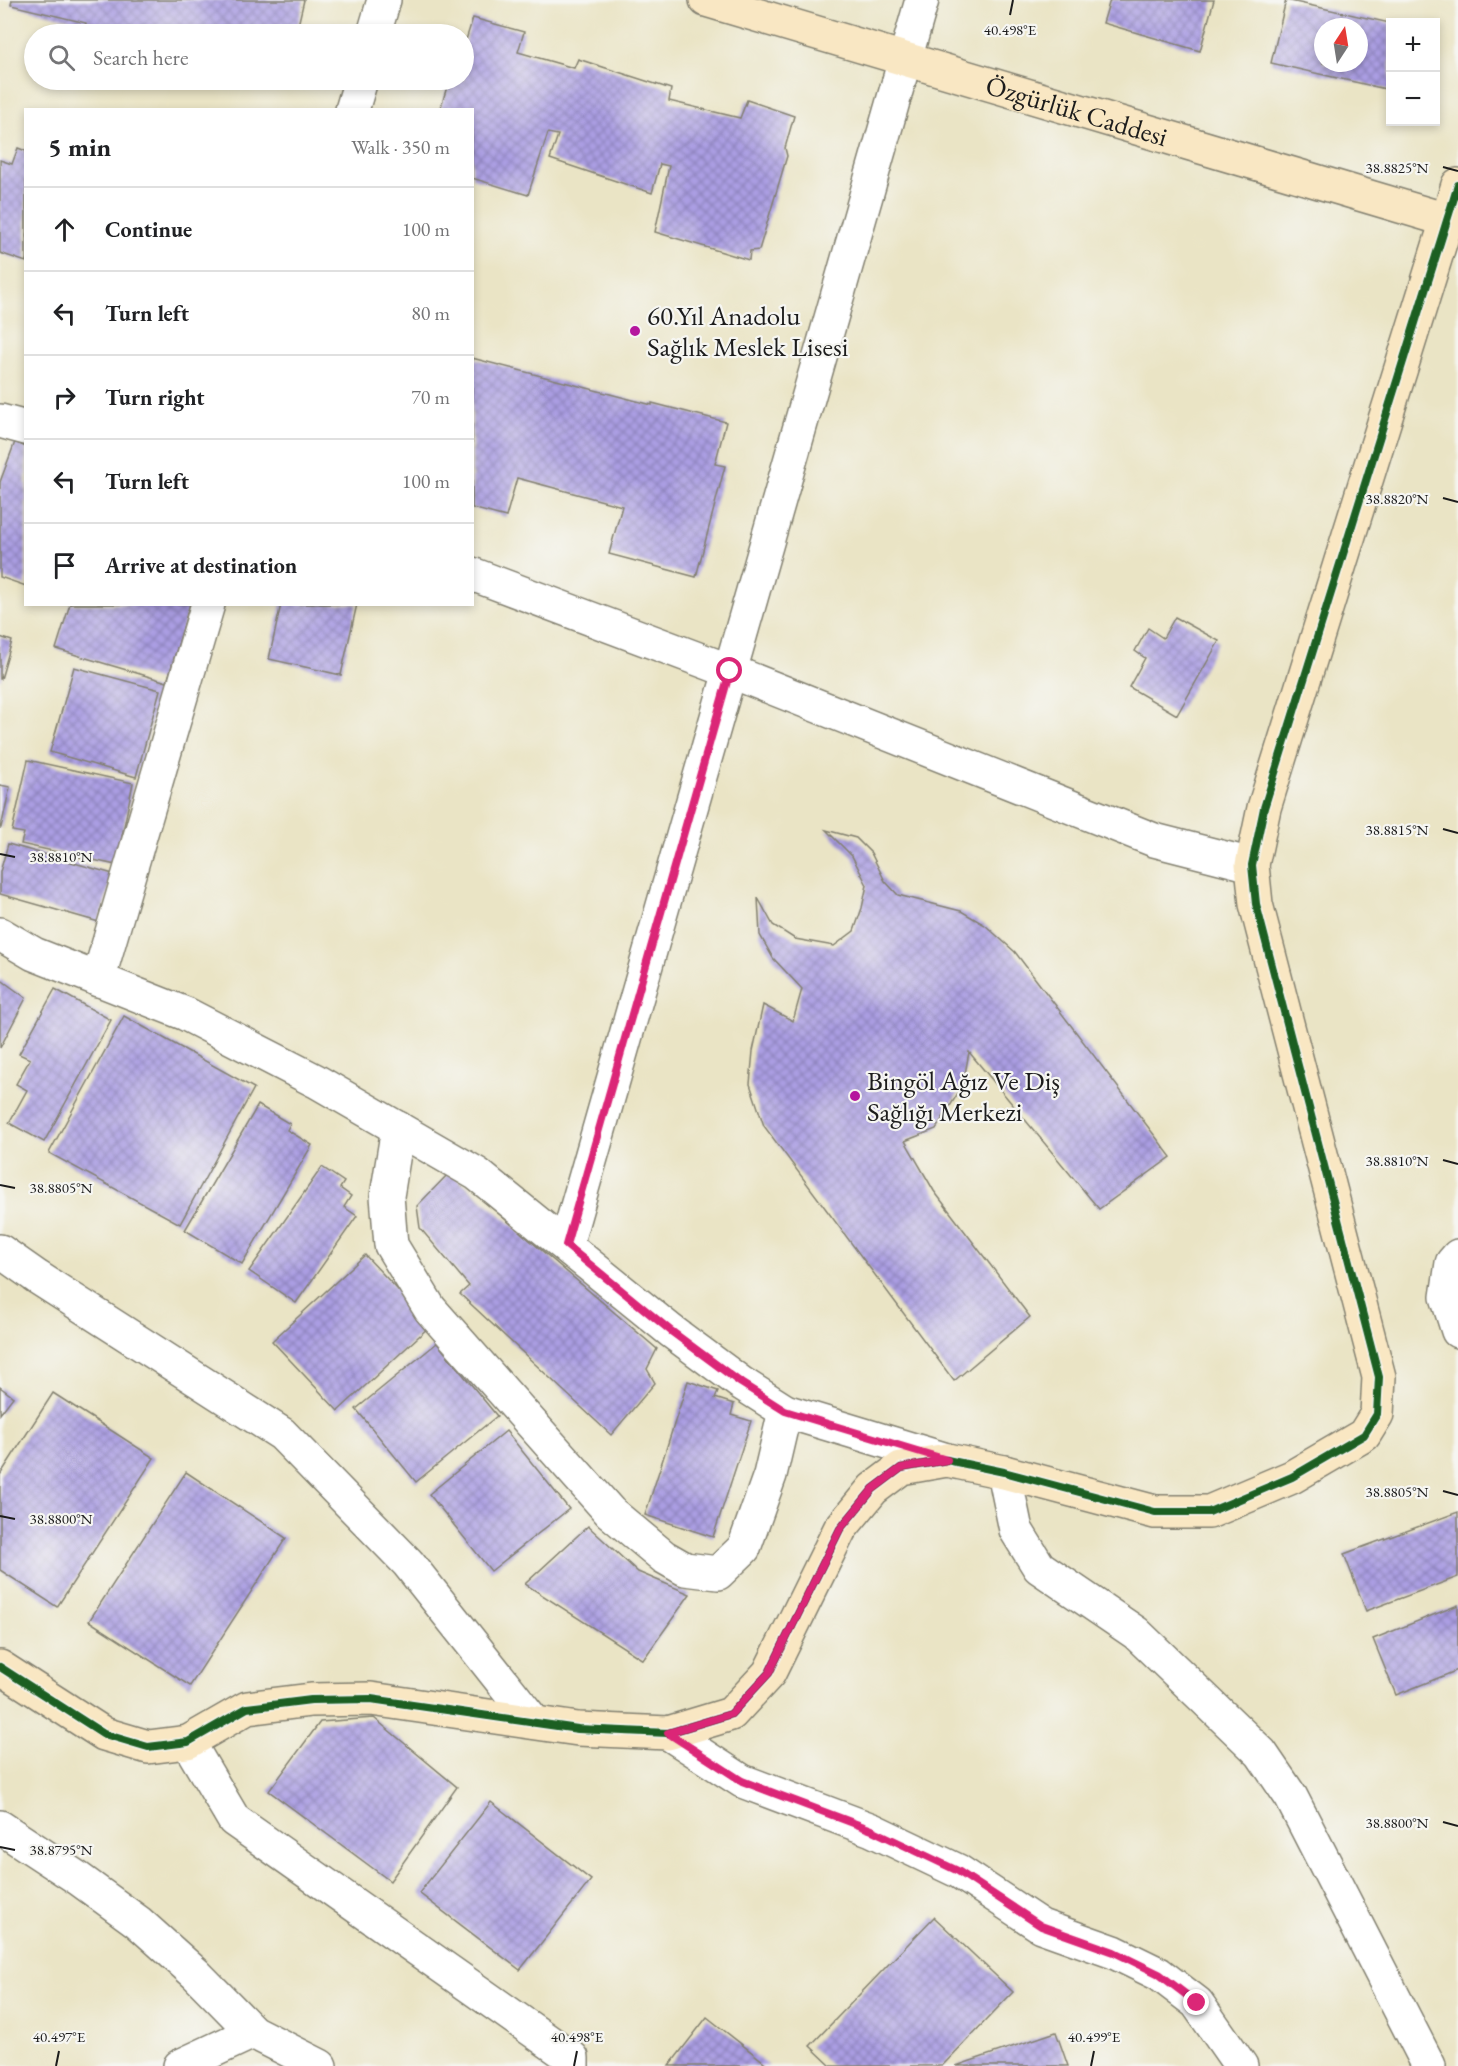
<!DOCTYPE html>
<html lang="en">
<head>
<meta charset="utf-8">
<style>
  :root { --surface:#fff; --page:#f6f6f6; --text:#202124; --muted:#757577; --line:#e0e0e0 }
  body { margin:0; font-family:"EB Garamond",serif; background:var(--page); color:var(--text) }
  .controls { position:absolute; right:18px; top:18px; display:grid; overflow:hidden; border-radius:0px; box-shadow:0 3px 9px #0003 }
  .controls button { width:54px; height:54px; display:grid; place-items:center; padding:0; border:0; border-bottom:2px solid var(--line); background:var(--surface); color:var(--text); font:30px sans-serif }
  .compass { position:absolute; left:1314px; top:18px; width:54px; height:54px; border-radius:50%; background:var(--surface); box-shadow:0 3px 9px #0003; rotate:12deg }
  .stop { position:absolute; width:18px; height:18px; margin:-14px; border:4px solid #db2777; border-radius:50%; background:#fff }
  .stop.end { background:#db2777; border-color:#fff; box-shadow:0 2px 6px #0008 }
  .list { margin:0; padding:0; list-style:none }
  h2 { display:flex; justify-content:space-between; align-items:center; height:78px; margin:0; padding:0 24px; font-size:26px }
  h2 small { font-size:20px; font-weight:400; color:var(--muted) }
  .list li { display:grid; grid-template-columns:39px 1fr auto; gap:18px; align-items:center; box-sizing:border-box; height:84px; padding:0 24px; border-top:2px solid var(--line) }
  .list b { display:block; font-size:22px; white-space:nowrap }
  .list em { font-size:20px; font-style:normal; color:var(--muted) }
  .icon { flex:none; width:33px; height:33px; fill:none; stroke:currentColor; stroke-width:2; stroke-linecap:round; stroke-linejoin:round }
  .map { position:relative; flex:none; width:1458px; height:2066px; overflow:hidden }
  .search { position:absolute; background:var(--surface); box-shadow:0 3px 9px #0003; left:24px; top:24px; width:450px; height:66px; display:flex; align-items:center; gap:15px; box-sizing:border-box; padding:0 21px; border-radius:33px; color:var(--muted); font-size:22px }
  .panel { position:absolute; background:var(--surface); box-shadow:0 3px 9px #0003; left:24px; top:108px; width:450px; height:498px; border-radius:0px }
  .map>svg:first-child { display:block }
  .building { fill:url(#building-cross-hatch); fill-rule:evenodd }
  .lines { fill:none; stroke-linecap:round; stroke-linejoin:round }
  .street-casing { stroke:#838070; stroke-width:36 }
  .secondary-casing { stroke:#838070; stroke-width:36 }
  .street { stroke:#fff; stroke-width:33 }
  .secondary { stroke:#f9e7c3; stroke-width:33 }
  .cycleway-casing { stroke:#f6f6f2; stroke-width:11 }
  .cycleway { stroke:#1b5e20; stroke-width:8 }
  .route { stroke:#db2777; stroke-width:8 }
  .ticks { fill:none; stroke:#1c1c1c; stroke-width:2 }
  .poi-dot { fill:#b5179e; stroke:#f6f6f2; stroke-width:2 }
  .labels { text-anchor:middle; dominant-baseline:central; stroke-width:4.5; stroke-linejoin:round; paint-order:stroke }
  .street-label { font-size:27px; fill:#1c1c1c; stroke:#f6f6f2 }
  .poi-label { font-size:27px; fill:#1c1c1c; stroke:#f6f6f2; text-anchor:start }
  .ticks-label { font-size:15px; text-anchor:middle; fill:#1c1c1c; stroke:#f6f6f2; stroke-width:4.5; stroke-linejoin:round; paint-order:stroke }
</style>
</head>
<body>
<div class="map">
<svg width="1458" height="2066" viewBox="0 0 1458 2066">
  <defs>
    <pattern id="building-cross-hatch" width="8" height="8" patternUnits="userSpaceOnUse" patternTransform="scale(1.5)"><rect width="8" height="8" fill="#ab9ee3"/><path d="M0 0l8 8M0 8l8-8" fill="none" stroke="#8a80b7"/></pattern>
  </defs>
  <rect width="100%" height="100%" fill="#f6f6f2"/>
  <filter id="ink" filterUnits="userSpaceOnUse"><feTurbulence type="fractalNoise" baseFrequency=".0167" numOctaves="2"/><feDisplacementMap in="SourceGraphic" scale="12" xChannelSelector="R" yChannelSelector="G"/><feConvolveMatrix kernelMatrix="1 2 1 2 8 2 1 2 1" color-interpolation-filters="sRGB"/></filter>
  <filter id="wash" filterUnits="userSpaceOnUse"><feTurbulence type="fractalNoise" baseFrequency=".008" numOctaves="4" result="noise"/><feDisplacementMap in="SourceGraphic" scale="24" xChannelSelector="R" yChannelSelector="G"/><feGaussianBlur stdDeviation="1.35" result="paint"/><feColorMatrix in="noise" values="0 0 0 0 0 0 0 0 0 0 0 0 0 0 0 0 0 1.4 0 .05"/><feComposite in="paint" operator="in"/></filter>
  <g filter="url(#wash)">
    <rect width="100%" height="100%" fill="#eae4c5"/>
    <g id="blocks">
      <g class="building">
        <path d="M12 0H304L296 34H84L86 23 11 5Z"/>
        <path d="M1110 0H1214L1200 51 1103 23Z"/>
        <path d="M1286 0 1390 23V90L1271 63ZM1323 27H1359V63H1323Z"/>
        <path d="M473 18 524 32 518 52 574 68 578 59 671 89 669 101 740 118 747 100 794 116 785 148 787 156 759 250 750 251 749 260 655 232 669 166 660 164 652 193 550 159 558 135 548 133 528 195 472 178V110H440L449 80H464V46Z"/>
        <path d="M18 148 26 151V262L0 253V160L12 164Z"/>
        <path d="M472 358 652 405V403L726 422 715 464 725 466 696 577 609 554 622 506 517 478 506 517 472 508Z"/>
        <path d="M15 442 26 447V586L0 577V482Z"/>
        <path d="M70 604H190L167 682 56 649Z"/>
        <path d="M281 604H357L341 675 269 659Z"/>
        <path d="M1175 617 1219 641 1177 715 1129 687 1145 658 1135 651 1148 628 1163 638Z"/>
        <path d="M0 637 12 641 1 679H0Z"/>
        <path d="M74 667 160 690 136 777 50 752Z"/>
        <path d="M28 760 133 783 116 865 21 844 24 833 12 831Z"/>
        <path d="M0 785 10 787 1 828H0Z"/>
        <path d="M826 830 856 838 871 853 885 881 898 895 961 911 985 925 1015 952 1171 1157 1099 1209 969 1052 963 1085 936 1129 905 1141 934 1191 1030 1317 954 1381 764 1126 750 1084 753 1051 763 1005 793 1021 802 989 773 958 760 935 758 898 773 925 795 939 834 946 854 931 862 908 867 885 852 856Z"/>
        <path d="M8 844 113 874 99 922 0 894V872Z"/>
        <path d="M0 979 26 998 0 1048Z"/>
        <path d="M55 989 111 1020 44 1142 9 1123 27 1090 16 1084 30 1059 19 1054Z"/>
        <path d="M124 1016 254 1088 180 1224 49 1153Z"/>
        <path d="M258 1105 290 1124 287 1130 312 1145 242 1264 185 1230Z"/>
        <path d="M322 1167 344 1182 340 1188 351 1196 344 1207 357 1216 296 1303 249 1271Z"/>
        <path d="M450 1172 657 1349 647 1369 655 1383 611 1435 460 1294 469 1286 420 1228 417 1206Z"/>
        <path d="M365 1255 431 1325 338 1411 272 1341Z"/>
        <path d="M437 1343 497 1416 416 1482 356 1409Z"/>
        <path d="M688 1381 718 1391 715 1398 734 1404 731 1415 751 1421 713 1537 645 1515Z"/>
        <path d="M0 1387 13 1397 0 1414Z"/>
        <path d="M53 1393 154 1458 57 1607 0 1570V1475Z"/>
        <path d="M506 1431 569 1509 491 1571 429 1494Z"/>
        <path d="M186 1472 286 1538 190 1686 89 1621Z"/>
        <path d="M1458 1512V1577L1366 1611 1344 1554Z"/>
        <path d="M588 1526 638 1572 690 1594 643 1660 525 1584Z"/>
        <path d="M1458 1605V1670L1396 1695 1373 1639Z"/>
        <path d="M374 1718 457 1787 390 1881 269 1791 320 1722Z"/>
        <path d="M491 1802 591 1880 520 1970 419 1893Z"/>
        <path d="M934 1917 1013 1992 942 2066H831L810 2046Z"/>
        <path d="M707 2017 769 2066H669Z"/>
        <path d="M1056 2032 1068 2066H956Z"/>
      </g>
    </g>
  </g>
  <g filter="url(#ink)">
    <use href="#blocks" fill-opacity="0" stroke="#838070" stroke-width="1.5"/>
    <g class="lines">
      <defs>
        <g id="street">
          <path d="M374 34 384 0"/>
          <path d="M352 110 361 80"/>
          <path d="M0 421 26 428"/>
          <path d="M472 574 730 671 1154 840 1252 865"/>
          <path d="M0 934 34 954 186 1014 316 1081 477 1174 671 1331 741 1383 785 1411 947 1460"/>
          <path d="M98 980 208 604"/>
          <path d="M398 1128 387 1196 391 1245 430 1309 610 1512 664 1557 685 1569 718 1573 744 1548 770 1475 785 1411"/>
          <path d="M566 1245 922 0"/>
          <path d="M0 1251 37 1277 282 1434 408 1563 534 1722"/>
          <path d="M1458 1256 1452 1263 1447 1297 1458 1331"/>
          <path d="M1004 1472 1016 1530 1039 1567 1136 1633 1261 1753 1291 1797 1429 2066"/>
          <path d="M668 1733 742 1781 872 1830 958 1871 1041 1926 1114 1952 1159 1974 1197 2003 1241 2066"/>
          <path d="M188 1742 234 1820 572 2058V2066"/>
          <path d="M0 1827 79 1879 138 1922 196 1974 253 2032 320 2066"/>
          <path d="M180 2066 253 2032"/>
        </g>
        <g id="secondary">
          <path id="s1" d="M706 0 1447 220"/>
          <path d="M0 1667 104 1734 148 1747 188 1742 247 1708 311 1700 371 1699 578 1729 668 1733 731 1714 769 1673 840 1529 873 1489 901 1468 947 1460 1004 1472 1155 1512H1209L1292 1477 1364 1435 1377 1414 1379 1377 1256 904 1252 865 1264 808 1458 185"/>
        </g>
      </defs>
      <use href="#street" class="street-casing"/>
      <use href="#secondary" class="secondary-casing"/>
      <use href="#street" class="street"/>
      <use href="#secondary" class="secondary"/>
      <defs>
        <path id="cycleway" d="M0 1667 104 1734 148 1747 188 1742 247 1708 311 1700 371 1699 578 1729 668 1733 731 1714 769 1673 840 1529 873 1489 901 1468 947 1460 1004 1472 1155 1512H1209L1292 1477 1364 1435 1377 1414 1379 1377 1256 904 1252 865 1264 808 1458 185"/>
      </defs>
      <use href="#cycleway" class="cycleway-casing"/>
      <use href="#cycleway" class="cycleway"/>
    </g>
  </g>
  <g class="lines" filter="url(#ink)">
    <path class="route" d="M730 671 566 1245 671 1331 741 1383 785 1411 947 1460 901 1468 873 1489 840 1529 769 1673 731 1714 668 1733 742 1781 872 1830 958 1871 1041 1926 1114 1952 1159 1974 1197 2003"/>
  </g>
  <path class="ticks" d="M1010 15 1013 0M1443 167 1458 171M1443 498 1458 502M1443 829 1458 833M0 854 15 857M1443 1160 1458 1164M0 1185 15 1188M1443 1491 1458 1495M0 1516 15 1519M1443 1822 1458 1826M0 1847 15 1850M56 2066 59 2051M574 2066 577 2051M1091 2066 1094 2051"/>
  <g class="poi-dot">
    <circle cx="635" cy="331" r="6"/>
    <circle cx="855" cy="1096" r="6"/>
  </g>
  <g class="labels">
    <g class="street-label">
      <text stroke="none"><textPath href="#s1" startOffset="387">Özgürlük Caddesi</textPath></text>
    </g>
    <g class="poi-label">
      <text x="647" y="315">60.Yıl Anadolu<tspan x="647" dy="31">Sağlık Meslek Lisesi</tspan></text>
      <text x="867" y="1080">Bingöl Ağız Ve Diş<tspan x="867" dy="31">Sağlığı Merkezi</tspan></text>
    </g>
  </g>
  <g class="ticks-label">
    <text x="1010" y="35">40.498°E</text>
    <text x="1397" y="173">38.8825°N</text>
    <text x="1397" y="504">38.8820°N</text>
    <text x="1397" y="835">38.8815°N</text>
    <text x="61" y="862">38.8810°N</text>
    <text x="1397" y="1166">38.8810°N</text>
    <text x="61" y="1193">38.8805°N</text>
    <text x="1397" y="1497">38.8805°N</text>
    <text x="61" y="1524">38.8800°N</text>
    <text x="1397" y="1828">38.8800°N</text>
    <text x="61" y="1855">38.8795°N</text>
    <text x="59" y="2042">40.497°E</text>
    <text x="577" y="2042">40.498°E</text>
    <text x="1094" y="2042">40.499°E</text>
  </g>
</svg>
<div class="controls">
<button>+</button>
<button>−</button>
</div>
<svg class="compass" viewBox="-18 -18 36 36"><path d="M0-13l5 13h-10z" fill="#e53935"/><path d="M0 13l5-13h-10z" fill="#757577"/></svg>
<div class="stop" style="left:730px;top:671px"></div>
<div class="stop end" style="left:1197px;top:2003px"></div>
<div class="search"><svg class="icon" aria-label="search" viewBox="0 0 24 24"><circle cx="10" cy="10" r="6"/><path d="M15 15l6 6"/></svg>Search here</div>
<section class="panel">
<h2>5 min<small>Walk · 350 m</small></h2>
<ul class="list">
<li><svg class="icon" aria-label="ahead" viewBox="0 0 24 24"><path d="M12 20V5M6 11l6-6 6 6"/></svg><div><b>Continue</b></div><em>100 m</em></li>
<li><svg class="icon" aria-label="left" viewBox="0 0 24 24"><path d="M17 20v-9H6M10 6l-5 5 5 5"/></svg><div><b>Turn left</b></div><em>80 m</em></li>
<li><svg class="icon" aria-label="right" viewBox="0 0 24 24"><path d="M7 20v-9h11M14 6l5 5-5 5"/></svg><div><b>Turn right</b></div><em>70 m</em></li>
<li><svg class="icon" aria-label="left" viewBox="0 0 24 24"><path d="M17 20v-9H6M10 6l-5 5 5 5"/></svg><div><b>Turn left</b></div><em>100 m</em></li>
<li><svg class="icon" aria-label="arrive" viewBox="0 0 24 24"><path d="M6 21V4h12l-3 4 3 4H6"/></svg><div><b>Arrive at destination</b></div></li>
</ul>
</section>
</div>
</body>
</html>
